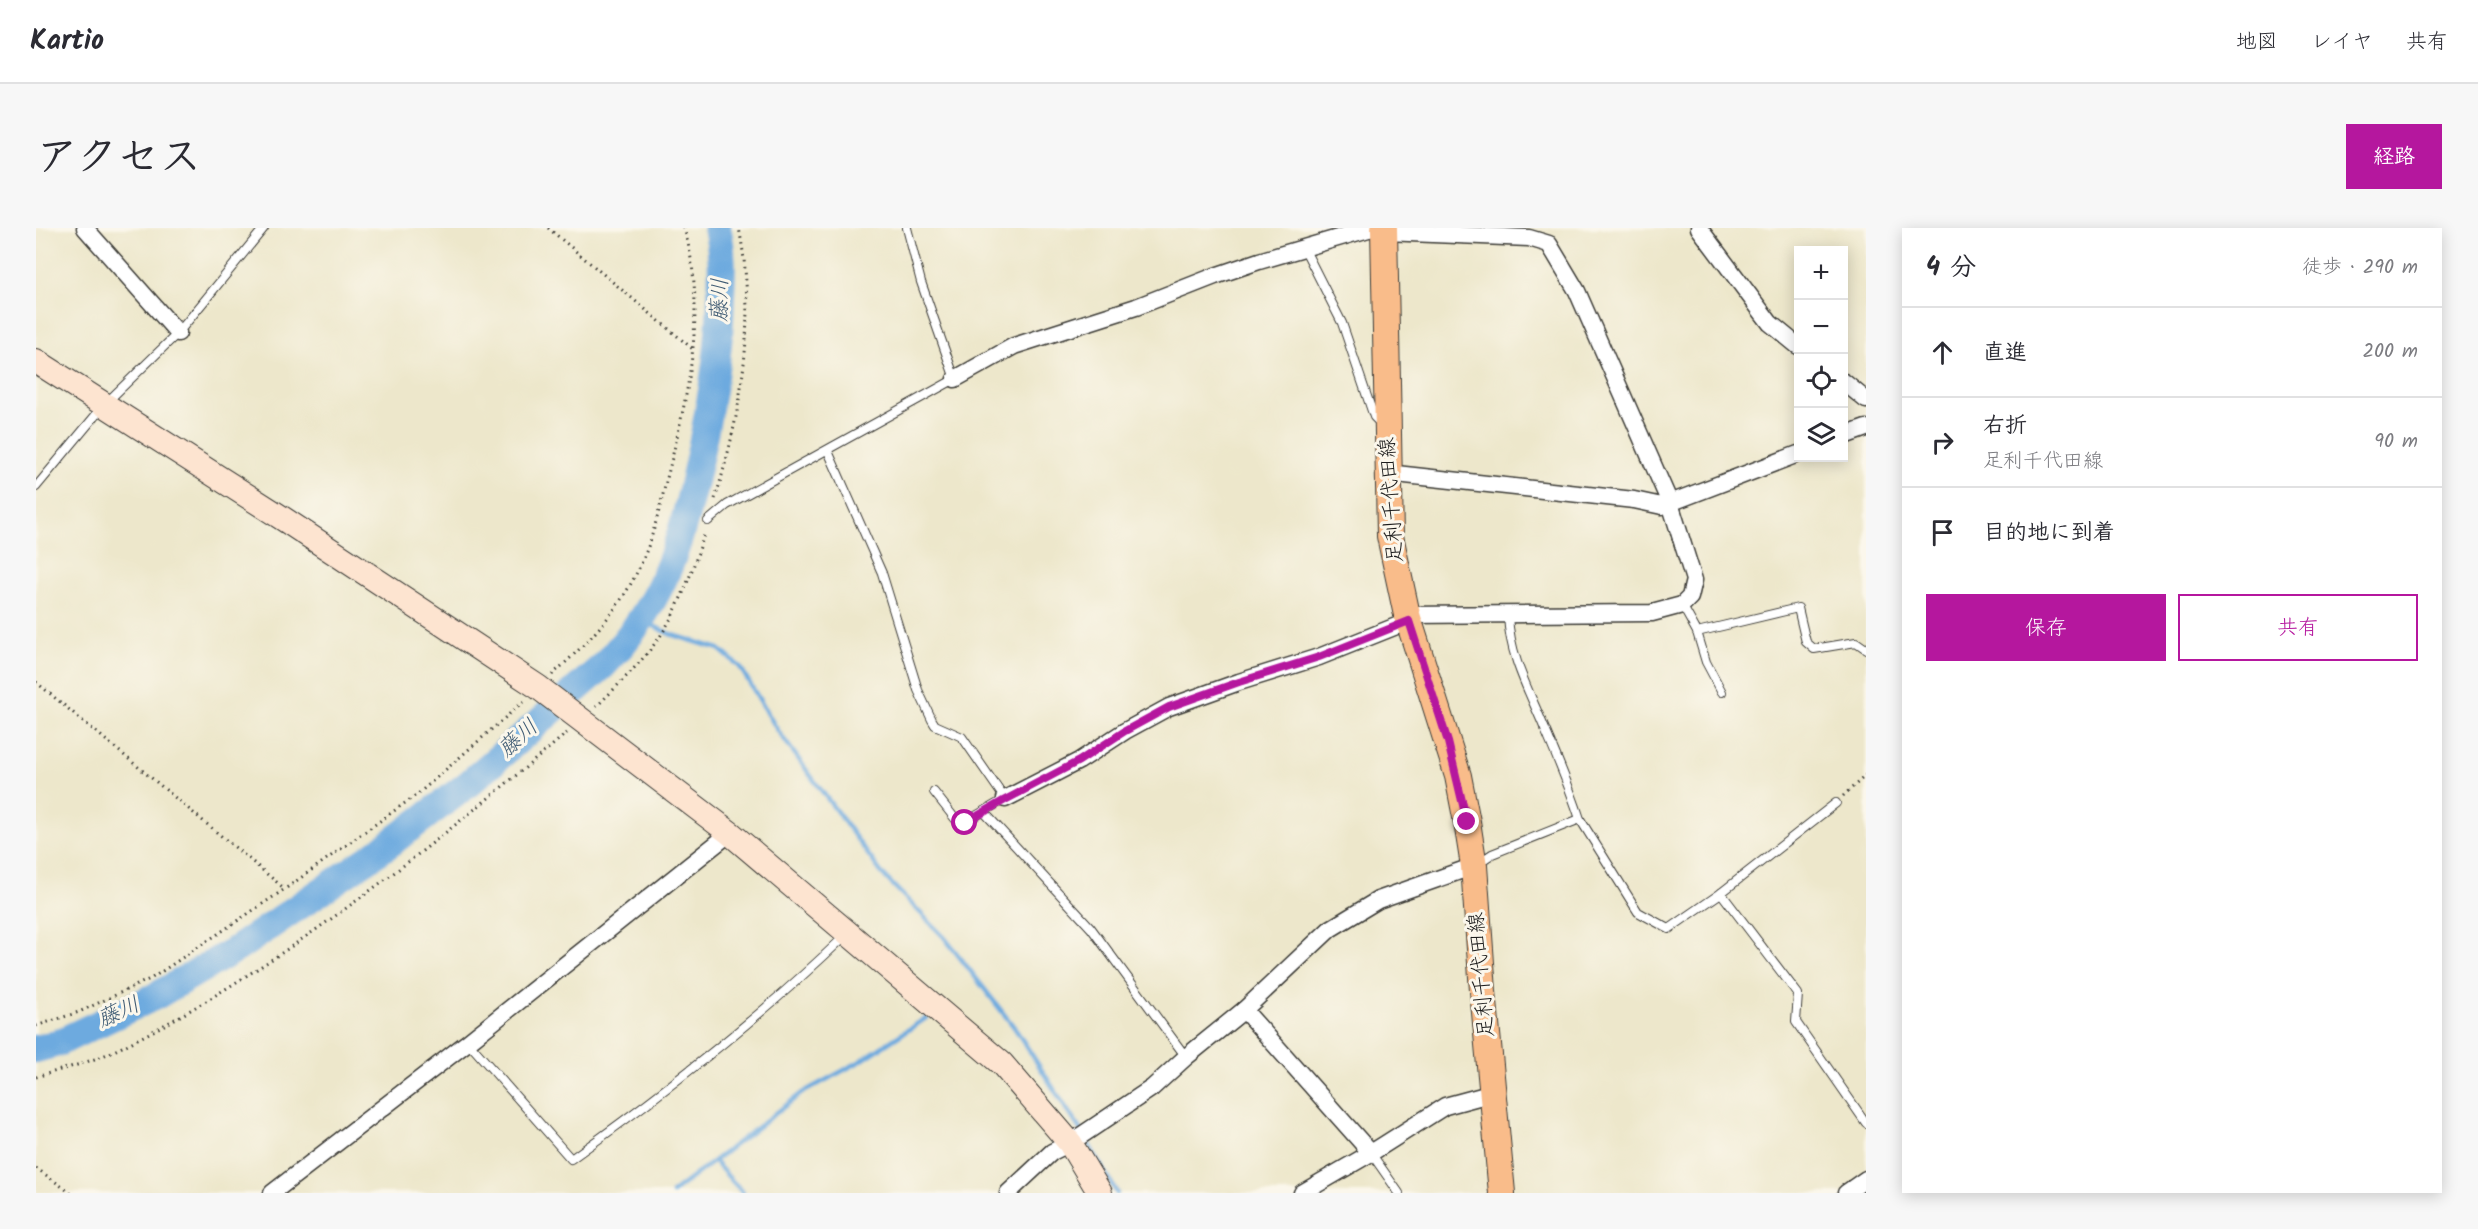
<!DOCTYPE html>
<html lang="ja">
<head>
<meta charset="utf-8">
<style>
  :root { --surface:#fff; --page:#f7f7f7; --text:#2b2b33; --muted:#7c7c81; --line:#e1e1e2; --accent:#b5179e }
  body { margin:0; font-family:Kalam,"Klee One",sans-serif; background:var(--page); color:var(--text) }
  .controls { position:absolute; right:18px; top:18px; display:grid; overflow:hidden; border-radius:0px; box-shadow:0 3px 15px #0003 }
  .controls button { width:54px; height:54px; display:grid; place-items:center; padding:0; border:0; border-bottom:2px solid var(--line); background:var(--surface); color:var(--text); font:30px sans-serif }
  .stop { position:absolute; width:18px; height:18px; margin:-14px; border:4px solid #b5179e; border-radius:50%; background:#fff }
  .stop.end { background:#b5179e; border-color:#fff; box-shadow:0 2px 6px #0008 }
  .list { margin:0; padding:0; list-style:none }
  h2 { display:flex; justify-content:space-between; align-items:center; height:78px; margin:0; padding:0 24px; font-size:26px }
  h2 small { font-size:20px; font-weight:400; color:var(--muted) }
  .list li { display:grid; grid-template-columns:39px 1fr auto; gap:18px; align-items:center; box-sizing:border-box; height:90px; padding:0 24px; border-top:2px solid var(--line) }
  .list b { display:block; font-size:22px; white-space:nowrap }
  .list p { margin:0; font-size:20px; white-space:nowrap; color:var(--muted) }
  .list em { font-size:20px; font-style:normal; color:var(--muted) }
  .actions { display:flex; gap:12px; padding:18px 24px }
  .actions a { flex:1; padding:14px 0; border:2px solid var(--accent); border-radius:0px; text-align:center; font-size:21px; color:var(--accent) }
  .actions .main { background:var(--accent); color:#fff }
  .icon { flex:none; width:33px; height:33px; fill:none; stroke:currentColor; stroke-width:2; stroke-linecap:round; stroke-linejoin:round }
  .map { position:relative; flex:none; width:1830px; height:965px; overflow:hidden; border-radius:0px }
  header { display:flex; align-items:center; gap:36px; box-sizing:border-box; height:84px; padding:0 30px; background:var(--surface); border-bottom:2px solid var(--line) }
  header strong { font-size:28px }
  nav { display:flex; gap:33px; margin-inline-start:auto; font-size:21px }
  .intro { display:flex; align-items:center; justify-content:space-between; box-sizing:border-box; height:144px; padding:0 36px }
  h1 { margin:0; font-size:42px }
  .button { padding:15px 27px; border-radius:0px; background:var(--accent); color:#fff; font-size:21px; font-weight:700 }
  main { display:flex; gap:36px; padding:0 36px }
  aside { flex:1; background:var(--surface); border-radius:0px; box-shadow:0 3px 15px #0003 }
  .map>svg:first-child { display:block }
  .lines { fill:none; stroke-linecap:round; stroke-linejoin:round }
  .stream { stroke:#6daadf; stroke-width:4.5 }
  .river { stroke:#6daadf; stroke-width:28 }
  .lane-casing { stroke:#3b3a36; stroke-width:10 }
  .street-casing { stroke:#3b3a36; stroke-width:19 }
  .secondary-casing { stroke:#3b3a36; stroke-width:26 }
  .primary-casing { stroke:#3b3a36; stroke-width:28 }
  .path { stroke:#3b3a36; stroke-width:3; stroke-dasharray:1.5 4.5; stroke-linecap:butt }
  .lane { stroke:#fff; stroke-width:8 }
  .street { stroke:#fff; stroke-width:16 }
  .secondary { stroke:#fde4d0; stroke-width:24 }
  .primary { stroke:#f9bc8a; stroke-width:26 }
  .route { stroke:#b5179e; stroke-width:8 }
  .labels { text-anchor:middle; dominant-baseline:central; stroke-width:6; stroke-linejoin:round; paint-order:stroke }
  .street-label { font-size:21px; fill:#1c1c1c; stroke:#fbf7ec }
  .water-label { font-size:22px; font-style:italic; fill:#405c74; stroke:#fbf7ec }
</style>
</head>
<body>
<header>
<strong>Kartio</strong>
<nav><a>地図</a><a>レイヤ</a><a>共有</a></nav>
</header>
<div class="intro"><h1>アクセス</h1><a class="button">経路</a></div>
<main>
<div class="map">
<svg width="1830" height="965" viewBox="0 0 1830 965">
  <rect width="100%" height="100%" fill="#fbf7ec"/>
  <filter id="ink" filterUnits="userSpaceOnUse"><feTurbulence type="fractalNoise" baseFrequency=".0167" numOctaves="2"/><feDisplacementMap in="SourceGraphic" scale="12" xChannelSelector="R" yChannelSelector="G"/><feConvolveMatrix kernelMatrix="1 2 1 2 8 2 1 2 1" color-interpolation-filters="sRGB"/></filter>
  <filter id="wash" filterUnits="userSpaceOnUse"><feTurbulence type="fractalNoise" baseFrequency=".008" numOctaves="4" result="noise"/><feDisplacementMap in="SourceGraphic" scale="24" xChannelSelector="R" yChannelSelector="G"/><feGaussianBlur stdDeviation="1.35" result="paint"/><feColorMatrix in="noise" values="0 0 0 0 0 0 0 0 0 0 0 0 0 0 0 0 0 1.4 0 .05"/><feComposite in="paint" operator="in"/></filter>
  <g filter="url(#wash)">
    <rect width="100%" height="100%" fill="#ede7cb"/>
    <g class="lines">
      <g class="stream">
        <path d="M606 392 634 406 683 421 704 439 742 503 847 647 908 709 978 799 1045 903"/>
        <path d="M1049 910 1081 965"/>
        <path d="M678 933 707 965"/>
        <path d="M636 965 766 865 823 834 890 790"/>
      </g>
      <path class="river" d="M0 821 22 815 120 768 202 720 348 620 431 557 567 438C596 408 619 374 634 336 648 300 656 263 664 226 675 173 684 122 685 68 686 45 687 23 681 0"/>
    </g>
  </g>
  <g filter="url(#ink)">
    <g class="lines">
      <defs>
        <g id="lane">
          <path d="M1268 20 1306 95 1338 189 1346 197"/>
          <path d="M792 223 846 345 882 462 896 492 899 497 926 509 969 571 924 597 898 564"/>
          <path d="M0 259 69 176 142 105 228 0"/>
          <path d="M672 293 691 277 919 151 885 54 871 0"/>
          <path d="M1646 377 1661 404 1670 434 1686 464"/>
          <path d="M1472 388C1474 427 1490 457 1505 492 1519 525 1533 557 1544 591"/>
          <path d="M1661 404 1762 380 1770 414 1778 421 1820 414 1830 421"/>
          <path d="M948 584 1055 700 1150 829"/>
          <path d="M1441 636 1456 626 1544 591 1602 684 1633 701 1685 665 1800 575"/>
          <path d="M1685 665 1762 766 1760 794 1830 895"/>
          <path d="M432 814 535 931C632 862 726 788 811 706"/>
          <path d="M1335 925 1363 965"/>
        </g>
        <g id="street">
          <path d="M49 0 142 105"/>
          <path d="M1663 0 1734 95 1762 118"/>
          <path d="M1349 4 1493 10 1513 16 1541 63 1634 275 1658 352 1654 369 1646 377 1616 385 1371 387"/>
          <path d="M919 151 978 118 1100 79 1179 48 1223 33 1336 0"/>
          <path d="M1808 154 1830 172"/>
          <path d="M1808 208 1830 200"/>
          <path d="M1351 245 1598 272 1626 278 1762 226"/>
          <path d="M969 571 1043 533 1089 503 1133 479 1203 454 1283 429 1373 393"/>
          <path d="M1208 782 1335 925"/>
          <path d="M236 965 432 814 694 605"/>
          <path d="M972 965 1016 924 1034 915 1116 860 1150 829 1208 782 1294 701 1342 672 1438 638"/>
          <path d="M1266 965 1335 925 1409 878 1457 865"/>
          <path d="M1810 965 1830 951"/>
        </g>
        <path id="secondary" d="M0 133 246 290 502 459 694 605 966 836 1034 915 1064 965"/>
        <path id="primary" d="M1348 0 1354 308 1371 387 1422 548 1431 594 1438 638 1447 763 1466 965"/>
      </defs>
      <use href="#lane" class="lane-casing"/>
      <use href="#street" class="street-casing"/>
      <use href="#secondary" class="secondary-casing"/>
      <use href="#primary" class="primary-casing"/>
      <g class="path">
        <path d="M512 0 658 122"/>
        <path d="M679 271C706 184 721 90 703 0"/>
        <path d="M516 447C548 418 578 388 598 350 616 317 623 282 632 246 652 166 672 82 648 0"/>
        <path d="M0 454 249 661"/>
        <path d="M560 479C582 457 605 435 623 410 645 378 657 340 669 304"/>
        <path d="M1807 568 1830 547"/>
        <path d="M0 798 43 784 116 750 249 661 383 565 487 474"/>
        <path d="M0 849C27 841 56 834 82 821 131 797 178 769 224 739 333 669 432 588 531 505"/>
        <path d="M0 940 35 965"/>
      </g>
      <use href="#lane" class="lane"/>
      <use href="#street" class="street"/>
      <use href="#secondary" class="secondary"/>
      <use href="#primary" class="primary"/>
    </g>
  </g>
  <g class="lines" filter="url(#ink)">
    <path class="route" d="M929 595 969 572 1043 533 1089 503 1133 479 1203 454 1283 429 1373 393 1412 514 1431 594"/>
  </g>
  <g class="labels">
    <g class="street-label">
      <text transform="translate(1356 272) rotate(-94)">足利千代田線</text>
      <text transform="translate(1446 747) rotate(-95)">足利千代田線</text>
    </g>
    <g class="water-label">
      <text transform="translate(685 72) rotate(-89)">藤川</text>
      <text transform="translate(483 511) rotate(-42)">藤川</text>
      <text transform="translate(83 785) rotate(-24)">藤川</text>
    </g>
  </g>
</svg>
<div class="controls">
<button>+</button>
<button>−</button>
<button><svg class="icon" aria-label="locate" viewBox="0 0 24 24"><circle cx="12" cy="12" r="6"/><path d="M12 2v4M12 18v4M2 12h4M18 12h4"/></svg></button>
<button><svg class="icon" aria-label="layers" viewBox="0 0 24 24"><path d="M12 4l9 5-9 5-9-5zM3 14l9 5 9-5"/></svg></button>
</div>
<div class="stop" style="left:929px;top:595px"></div>
<div class="stop end" style="left:1431px;top:594px"></div>
</div>
<aside>
<h2>4 分<small>徒歩 · 290 m</small></h2>
<ul class="list">
<li><svg class="icon" aria-label="ahead" viewBox="0 0 24 24"><path d="M12 20V5M6 11l6-6 6 6"/></svg><div><b>直進</b></div><em>200 m</em></li>
<li><svg class="icon" aria-label="right" viewBox="0 0 24 24"><path d="M7 20v-9h11M14 6l5 5-5 5"/></svg><div><b>右折</b><p>足利千代田線</p></div><em>90 m</em></li>
<li><svg class="icon" aria-label="arrive" viewBox="0 0 24 24"><path d="M6 21V4h12l-3 4 3 4H6"/></svg><div><b>目的地に到着</b></div></li>
</ul>
<div class="actions"><a class="main">保存</a><a>共有</a></div>
</aside>
</main>
</body>
</html>
